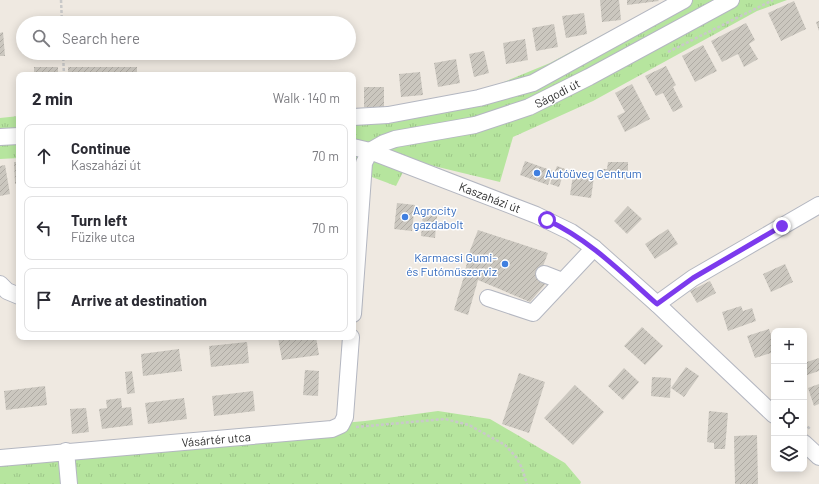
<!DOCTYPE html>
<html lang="en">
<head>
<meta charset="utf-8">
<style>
  :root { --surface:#fff; --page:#f2f2f3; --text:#2b2b33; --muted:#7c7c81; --line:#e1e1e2 }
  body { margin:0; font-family:Barlow,sans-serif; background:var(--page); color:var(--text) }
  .controls { position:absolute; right:12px; bottom:12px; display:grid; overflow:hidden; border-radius:8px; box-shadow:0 2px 10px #0003 }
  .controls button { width:36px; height:36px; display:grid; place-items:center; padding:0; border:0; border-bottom:1px solid var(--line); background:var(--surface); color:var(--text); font:20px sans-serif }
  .stop { position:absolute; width:12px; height:12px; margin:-9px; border:3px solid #7c3aed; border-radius:50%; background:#fff }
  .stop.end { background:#7c3aed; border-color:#fff; box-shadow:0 1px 4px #0008 }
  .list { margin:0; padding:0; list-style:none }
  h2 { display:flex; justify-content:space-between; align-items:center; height:52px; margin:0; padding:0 16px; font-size:17px }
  h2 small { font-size:13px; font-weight:400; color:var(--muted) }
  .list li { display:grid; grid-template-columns:26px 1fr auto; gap:12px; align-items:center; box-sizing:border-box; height:64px; margin:0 8px 8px; padding:0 8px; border:1px solid var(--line); border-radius:8px }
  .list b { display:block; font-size:15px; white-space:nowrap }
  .list p { margin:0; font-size:13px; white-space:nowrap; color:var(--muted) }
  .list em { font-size:13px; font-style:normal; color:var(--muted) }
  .icon { flex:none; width:22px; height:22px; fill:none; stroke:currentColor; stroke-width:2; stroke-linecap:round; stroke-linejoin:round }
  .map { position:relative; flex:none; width:819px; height:484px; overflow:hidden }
  .search { position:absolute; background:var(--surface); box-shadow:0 2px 10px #0003; left:16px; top:16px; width:340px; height:44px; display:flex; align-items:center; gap:10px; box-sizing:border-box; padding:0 14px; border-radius:22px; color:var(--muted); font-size:15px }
  .panel { position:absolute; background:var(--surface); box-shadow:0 2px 10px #0003; left:16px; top:72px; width:340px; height:268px; border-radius:8px }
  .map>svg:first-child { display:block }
  .grass { fill:url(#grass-tufts) }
  .building { fill:url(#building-hatch) }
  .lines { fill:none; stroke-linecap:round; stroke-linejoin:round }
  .minor-casing { stroke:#b4b7c1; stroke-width:18 }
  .path { stroke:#c9c9c9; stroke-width:2.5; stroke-dasharray:3 2; stroke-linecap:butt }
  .minor { stroke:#fff; stroke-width:16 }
  .route { stroke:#7c3aed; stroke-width:5 }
  .shop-dot { fill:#3f7fe0; stroke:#fff; stroke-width:1.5 }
  .labels { text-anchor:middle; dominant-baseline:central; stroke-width:3; stroke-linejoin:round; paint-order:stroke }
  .street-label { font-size:12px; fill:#2e2e2e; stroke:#fff }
  .shop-label { font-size:12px; fill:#366cbe; stroke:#fff; text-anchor:start }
</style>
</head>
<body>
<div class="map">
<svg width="819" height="484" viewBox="0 0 819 484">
  <defs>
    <pattern id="grass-tufts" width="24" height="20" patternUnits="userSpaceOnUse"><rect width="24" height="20" fill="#b6e59e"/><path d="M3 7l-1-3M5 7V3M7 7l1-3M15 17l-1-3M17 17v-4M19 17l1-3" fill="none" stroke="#9dc588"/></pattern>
    <pattern id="building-hatch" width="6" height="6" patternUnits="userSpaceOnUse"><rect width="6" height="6" fill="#cbc7bf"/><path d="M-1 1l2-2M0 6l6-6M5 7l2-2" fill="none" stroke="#afaba4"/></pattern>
  </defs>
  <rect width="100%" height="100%" fill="#efe9e1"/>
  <g class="grass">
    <path d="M668 0H787L757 11 593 101 513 137 500 182 409 160 396 186 353 170V112L394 109 489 88 550 63Z"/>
    <path d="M19 116V158L0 159V118Z"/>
    <path d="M438 411 490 419 565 463 581 482 580 484H0V455L365 421Z"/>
  </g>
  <g class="building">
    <path d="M600 0H619L621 20 602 22Z"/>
    <path d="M627 0H658L659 1 627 5Z"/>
    <path d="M794 1 806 29 781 41 768 13Z"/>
    <path d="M584 13 587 34 566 38 562 16Z"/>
    <path d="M819 21V31L816 22Z"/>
    <path d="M746 23 755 40 749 44 758 59 744 67 738 54 722 62 711 41Z"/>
    <path d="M554 24 558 47 536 51 532 28Z"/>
    <path d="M3 32 5 56H0V33Z"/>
    <path d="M525 39 528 60 506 64 503 43Z"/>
    <path d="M703 45 717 71 695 82 682 56Z"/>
    <path d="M484 51 489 73 474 77 469 54Z"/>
    <path d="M456 59 460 83 438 87 434 63Z"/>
    <path d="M666 66 676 85 673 87 683 107 673 112 663 93 656 96 645 76Z"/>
    <rect x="34" y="67" width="24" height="8"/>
    <rect x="68" y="67" width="69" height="8"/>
    <path d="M420 72 423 95 401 97 399 74Z"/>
    <path d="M632 84 650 119 625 132 617 116 625 112 615 93Z"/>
    <rect x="364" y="87" width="20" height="20"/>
    <path d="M525 161 553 171 548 185 520 175Z"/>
    <path d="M14 162H19V184H15Z"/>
    <path d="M608 162H628V179H599V169H607Z"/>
    <path d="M5 165 10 194 0 196V166Z"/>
    <path d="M557 166 565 169 559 187 550 184Z"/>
    <path d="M573 175 594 177 591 198 570 195Z"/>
    <path d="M397 203 415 205 412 231 394 229Z"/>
    <path d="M628 206 642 219 627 234 614 221Z"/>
    <path d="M423 215 437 216 435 238 421 236Z"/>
    <path d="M668 229 678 244 655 259 645 244Z"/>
    <path d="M478 230 548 253 538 279 547 282 530 302 478 280 468 315 454 310 464 276 469 253Z"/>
    <path d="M785 264 793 282 771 292 763 274Z"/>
    <path d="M710 281 716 293 697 303 690 291Z"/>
    <path d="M741 306 743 311 752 308 756 321 728 331 722 312Z"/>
    <path d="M642 327 663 346 645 365 624 346Z"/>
    <path d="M769 329 772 338 774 337V352L755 358 747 336Z"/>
    <path d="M286 337H316L319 355 282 360 278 338Z"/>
    <path d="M247 342 249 363 211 367 209 346Z"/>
    <path d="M179 349 182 371 143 376 141 354Z"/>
    <path d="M819 358V371L804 376V363Z"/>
    <path d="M686 367 699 376 684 397 671 388Z"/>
    <path d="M624 368 639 382 623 400 608 386Z"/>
    <path d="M305 370 319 371 318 396 303 395Z"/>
    <path d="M132 371 135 393 127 394 125 372Z"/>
    <path d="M519 373 545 382 529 433 502 424Z"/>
    <path d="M652 377 671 378 670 398 651 396Z"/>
    <path d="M819 384V404L814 406 808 388Z"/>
    <path d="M575 385 604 412 573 445 544 418Z"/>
    <path d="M45 386 47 405 6 410 4 391Z"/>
    <path d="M253 391 255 411 214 416 212 396Z"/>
    <path d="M121 398 122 408 131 407 133 425 102 429 99 409 107 408 106 400Z"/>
    <path d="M184 398 187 419 148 424 145 403Z"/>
    <path d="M86 408 89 432 72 434 70 409Z"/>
    <path d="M709 411 728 413 725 449H714V443L707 442Z"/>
    <path d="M757 435 758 484H735L734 436Z"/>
  </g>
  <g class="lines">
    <defs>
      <g id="minor">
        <path d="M353 117 388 115 479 98 533 83 684 0"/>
        <path d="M0 137 19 136"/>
        <path d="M353 147 370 151 536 215 571 232 594 248 657 304 774 415"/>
        <path d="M370 151 384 143 395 139 475 125 529 107 589 77 731 0"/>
        <path d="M544 274 562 281"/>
        <path d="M0 284 7 291 19 296"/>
        <path d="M488 298 533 313 594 248"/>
        <path d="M657 304 693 278 819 205"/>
        <path d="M353 314 364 163 370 151"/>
        <path d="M804 443 819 457"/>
        <path d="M66 451 69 484"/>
        <path d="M0 458 332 429 341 425 345 417 351 337"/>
      </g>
    </defs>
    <use href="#minor" class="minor-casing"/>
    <g class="path">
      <path d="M61 0 62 23"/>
      <path d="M668 52 773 0"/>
      <path d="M63 53 64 75"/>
      <path d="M804 423 811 430"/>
      <path d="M356 427 445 419 469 425 505 445 516 457 522 468 527 484"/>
    </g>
    <use href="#minor" class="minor"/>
  </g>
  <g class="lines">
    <path class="route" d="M547 220C590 240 622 273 657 304L693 278 782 226"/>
  </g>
  <g class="shop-dot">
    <circle cx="537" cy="173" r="4"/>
    <circle cx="405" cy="217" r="4"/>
    <circle cx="505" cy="264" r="4"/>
  </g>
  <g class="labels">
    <g class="street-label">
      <text transform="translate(557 93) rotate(-27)">Ságodi út</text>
      <text transform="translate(490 197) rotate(21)">Kaszaházi út</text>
      <text transform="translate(216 439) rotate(-5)">Vásártér utca</text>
    </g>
    <g class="shop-label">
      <text x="545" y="173">Autóüveg Centrum</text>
      <text x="413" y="210">Agrocity<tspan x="413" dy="14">gazdabolt</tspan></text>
      <text x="497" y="257" text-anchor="end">Karmacsi Gumi-<tspan x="497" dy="14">és Futóműszerviz</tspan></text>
    </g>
  </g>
</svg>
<div class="controls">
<button>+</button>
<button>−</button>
<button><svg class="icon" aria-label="locate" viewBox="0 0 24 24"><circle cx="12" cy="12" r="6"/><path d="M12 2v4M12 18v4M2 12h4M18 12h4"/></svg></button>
<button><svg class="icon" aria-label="layers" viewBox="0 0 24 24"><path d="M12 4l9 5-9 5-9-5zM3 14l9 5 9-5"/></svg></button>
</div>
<div class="stop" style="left:547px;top:220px"></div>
<div class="stop end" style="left:782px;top:226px"></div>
<div class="search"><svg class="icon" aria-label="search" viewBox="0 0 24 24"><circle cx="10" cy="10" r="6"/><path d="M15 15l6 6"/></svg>Search here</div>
<section class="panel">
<h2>2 min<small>Walk · 140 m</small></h2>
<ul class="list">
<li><svg class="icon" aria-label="ahead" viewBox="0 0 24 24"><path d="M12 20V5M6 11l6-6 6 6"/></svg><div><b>Continue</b><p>Kaszaházi út</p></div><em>70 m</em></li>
<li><svg class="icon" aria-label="left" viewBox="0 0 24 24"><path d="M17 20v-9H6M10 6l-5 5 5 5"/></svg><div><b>Turn left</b><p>Füzike utca</p></div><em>70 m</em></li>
<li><svg class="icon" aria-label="arrive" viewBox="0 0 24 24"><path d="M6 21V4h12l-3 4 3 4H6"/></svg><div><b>Arrive at destination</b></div></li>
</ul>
</section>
</div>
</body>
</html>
